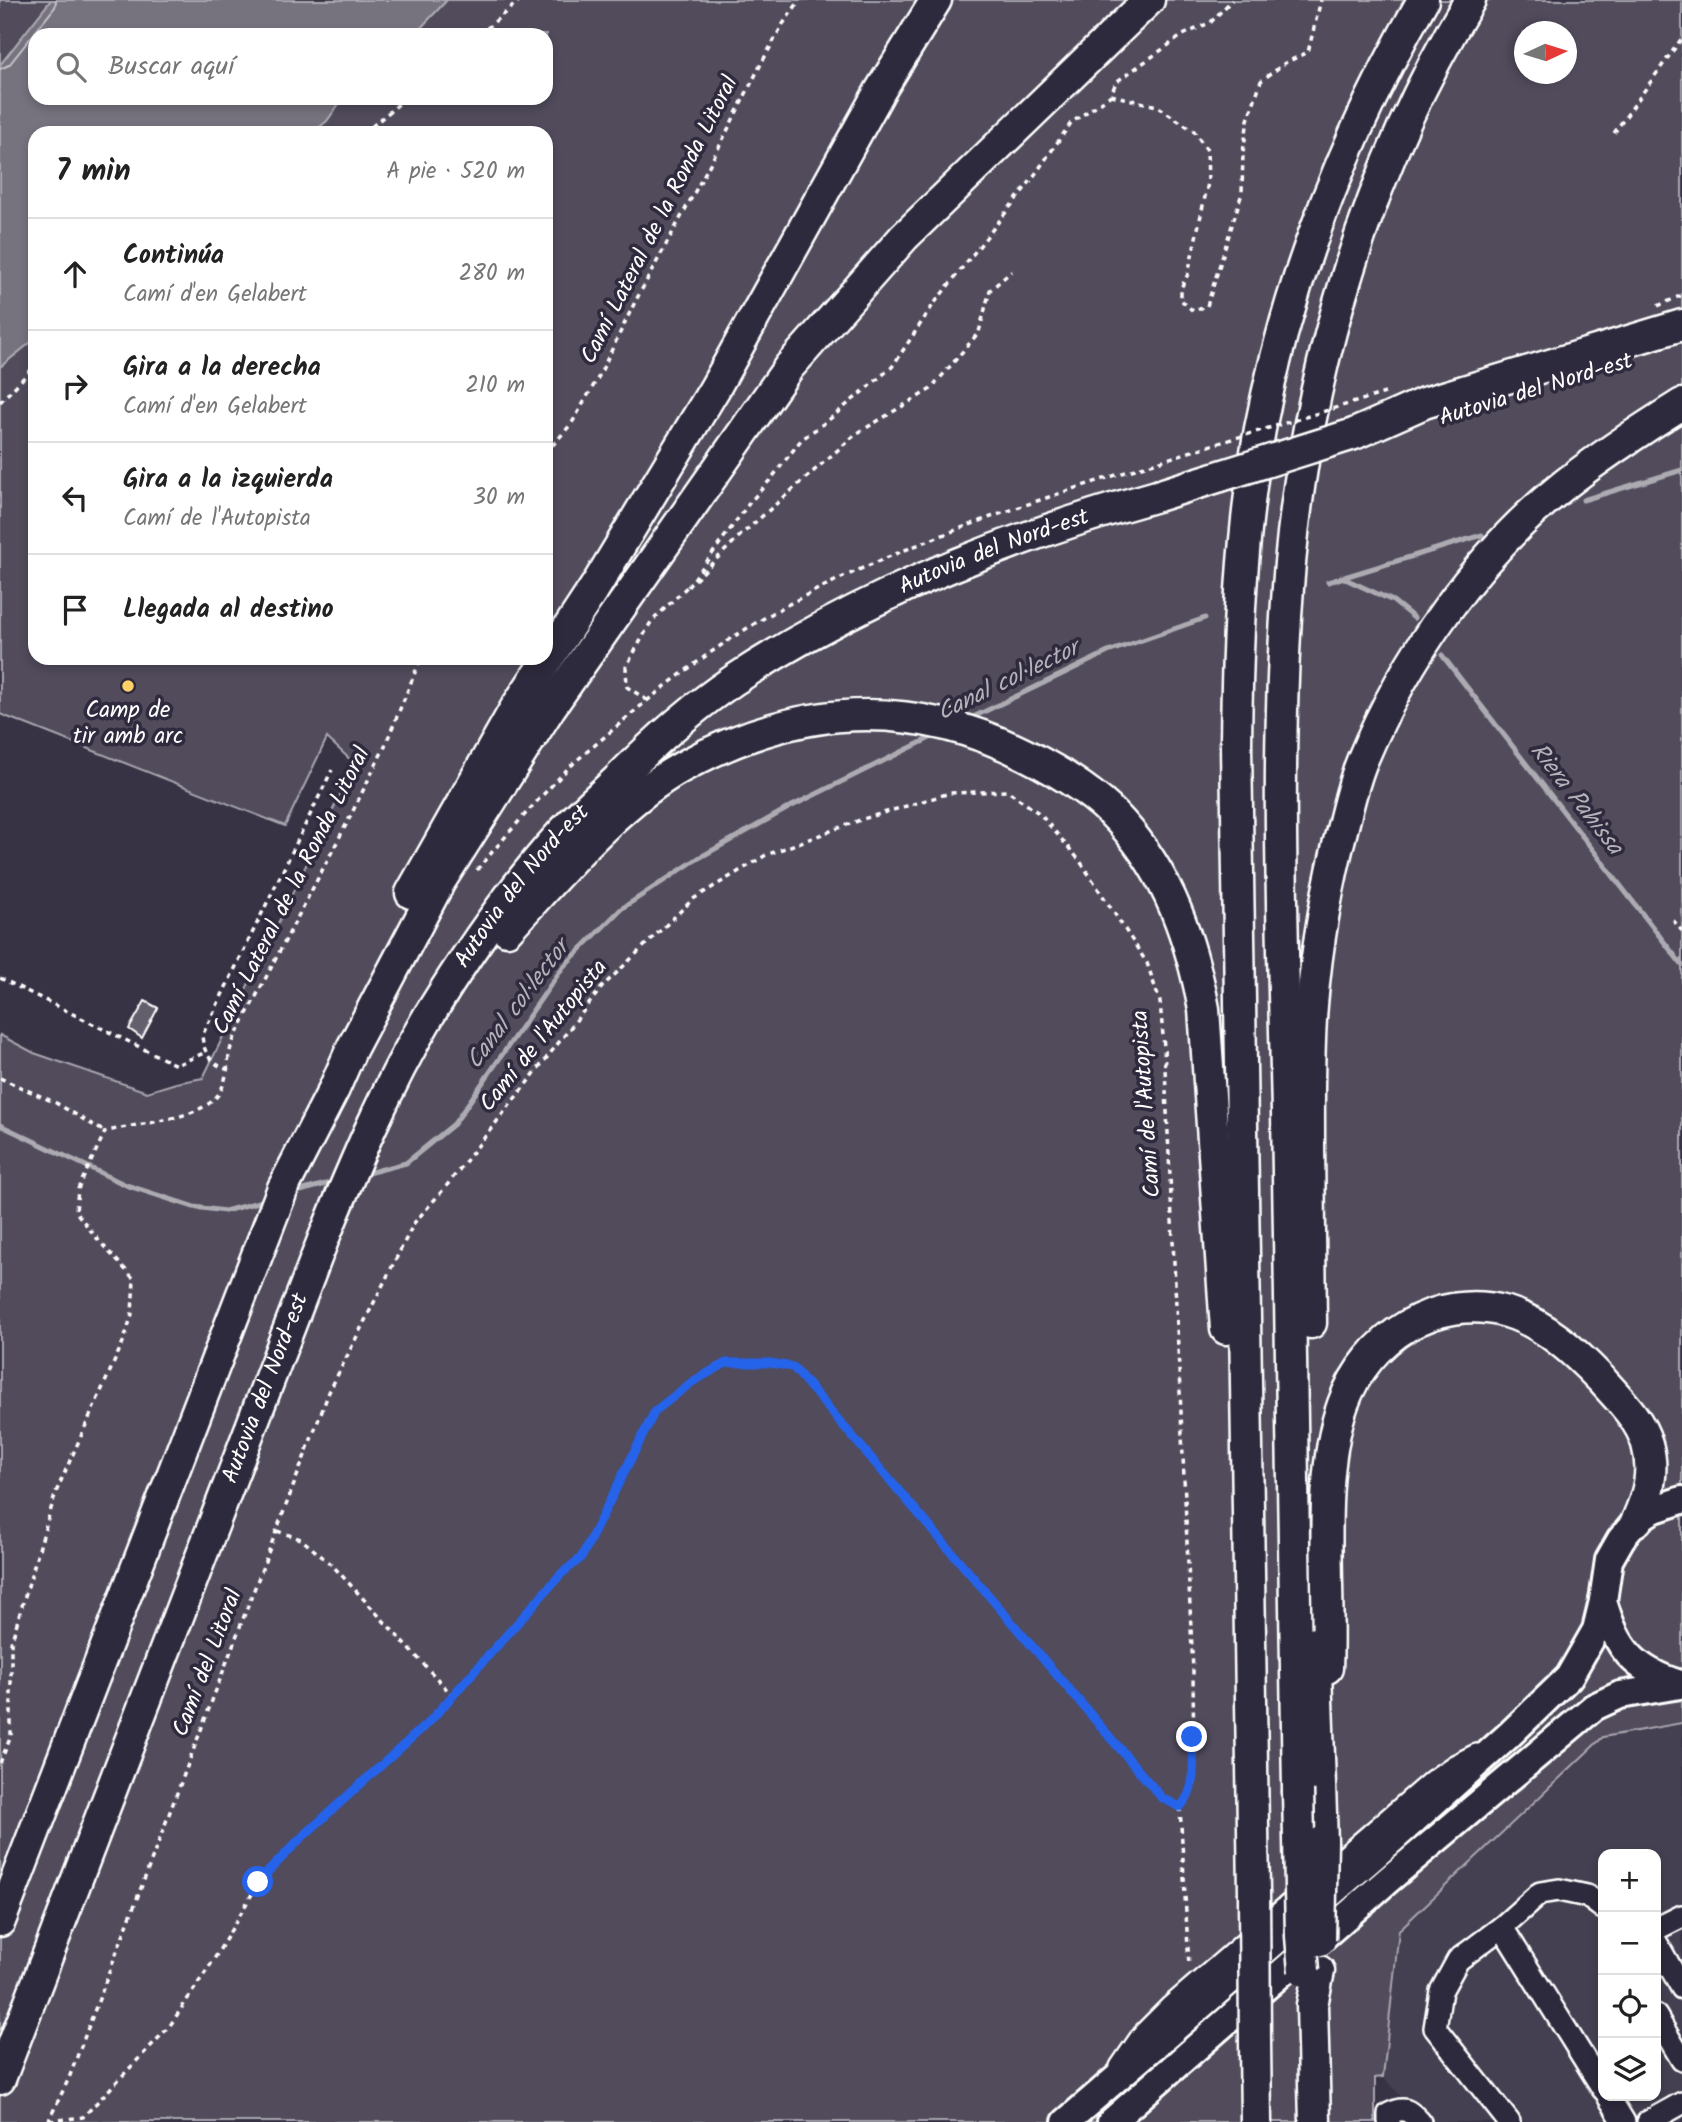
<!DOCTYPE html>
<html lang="es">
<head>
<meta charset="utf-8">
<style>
  :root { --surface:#fff; --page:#f6f6f6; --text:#222; --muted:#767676; --line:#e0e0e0 }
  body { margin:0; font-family:Kalam,sans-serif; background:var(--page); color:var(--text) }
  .controls { position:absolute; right:21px; bottom:21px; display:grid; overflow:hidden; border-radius:14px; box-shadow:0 4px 10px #0003 }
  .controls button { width:63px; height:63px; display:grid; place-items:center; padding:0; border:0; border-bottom:2px solid var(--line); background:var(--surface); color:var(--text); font:35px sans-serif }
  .compass { position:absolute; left:1514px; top:21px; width:63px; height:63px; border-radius:50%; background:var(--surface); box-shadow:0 4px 10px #0003; rotate:86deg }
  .stop { position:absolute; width:21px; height:21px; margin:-16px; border:5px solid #2563eb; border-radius:50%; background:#fff }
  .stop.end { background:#2563eb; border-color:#fff; box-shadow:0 2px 7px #0008 }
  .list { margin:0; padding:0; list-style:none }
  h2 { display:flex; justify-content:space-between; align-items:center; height:91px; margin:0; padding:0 28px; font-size:30px }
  h2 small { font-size:23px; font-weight:400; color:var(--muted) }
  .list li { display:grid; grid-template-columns:46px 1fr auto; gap:21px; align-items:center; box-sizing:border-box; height:112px; padding:0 28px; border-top:2px solid var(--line) }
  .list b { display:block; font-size:26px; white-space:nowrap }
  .list p { margin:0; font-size:23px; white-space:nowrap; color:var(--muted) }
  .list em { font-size:23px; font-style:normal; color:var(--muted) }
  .icon { flex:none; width:38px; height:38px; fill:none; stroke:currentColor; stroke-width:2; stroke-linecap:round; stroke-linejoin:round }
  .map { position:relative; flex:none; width:1682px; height:2122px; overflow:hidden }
  .search { position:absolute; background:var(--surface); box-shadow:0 4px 10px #0003; left:28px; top:28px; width:525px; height:77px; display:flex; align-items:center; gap:18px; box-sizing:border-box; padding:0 24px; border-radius:21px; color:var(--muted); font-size:26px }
  .panel { position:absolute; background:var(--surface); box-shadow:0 4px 10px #0003; left:28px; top:126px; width:525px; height:539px; border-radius:21px }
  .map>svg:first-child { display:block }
  .built { fill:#444051; fill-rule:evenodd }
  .green { fill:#514c5c; stroke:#a8a6ae; stroke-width:2; fill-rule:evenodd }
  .water { fill:#76737f; stroke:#adabb2; stroke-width:2 }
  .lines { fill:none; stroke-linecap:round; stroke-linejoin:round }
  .shore { stroke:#c8c7cc; stroke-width:2 }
  .stream { stroke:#adabb2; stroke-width:5 }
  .building { fill:#635f6d; stroke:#fff; stroke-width:2 }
  .minor-casing { stroke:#fff; stroke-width:26 }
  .major-casing { stroke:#fff; stroke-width:32 }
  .highway-casing { stroke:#fff; stroke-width:35 }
  .path { stroke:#fff; stroke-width:3.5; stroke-dasharray:5 5; stroke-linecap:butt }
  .minor { stroke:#2f2a3d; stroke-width:21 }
  .major { stroke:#2f2a3d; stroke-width:26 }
  .highway { stroke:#2f2a3d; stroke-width:30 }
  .highway-bridge-casing { stroke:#fff; stroke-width:35; stroke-linecap:butt }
  .path-bridge { stroke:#fff; stroke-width:3.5; stroke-dasharray:5 5; stroke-linecap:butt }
  .highway-bridge { stroke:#2f2a3d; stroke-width:30 }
  .route { stroke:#2563eb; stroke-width:9 }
  .poi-dot { fill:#ffd166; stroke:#2f2a3d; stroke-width:2.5 }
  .labels { text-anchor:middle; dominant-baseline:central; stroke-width:7; stroke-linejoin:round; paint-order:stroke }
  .street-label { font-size:23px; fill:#fff; stroke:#2f2a3d }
  .poi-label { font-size:23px; fill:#fff; stroke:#2f2a3d }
  .water-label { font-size:24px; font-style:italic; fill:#b4b2b9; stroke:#2f2a3d }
</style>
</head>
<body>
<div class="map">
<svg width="1682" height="2122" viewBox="0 0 1682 2122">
  <rect width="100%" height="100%" fill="#373345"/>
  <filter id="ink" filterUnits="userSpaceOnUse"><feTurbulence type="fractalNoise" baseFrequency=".0143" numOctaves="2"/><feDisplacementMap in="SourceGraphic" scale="14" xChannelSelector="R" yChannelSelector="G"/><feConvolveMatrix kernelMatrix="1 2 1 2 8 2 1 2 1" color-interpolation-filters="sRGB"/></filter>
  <g filter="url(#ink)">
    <path class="built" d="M1682 1723V2121L1425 2122 1383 2077 1399 1930 1603 1737ZM1603 1854H1656V2096H1603Z"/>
    <g class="green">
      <path d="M0 0H51L0 65Z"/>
      <path d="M447 0H1682V1723L1603 1737 1399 1930 1383 2077 1375 2078V2122H0V1035L34 1053 147 1092 176 1083 203 1078 355 764 327 738 285 826 0 714V367L35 339V658H546V133H312L327 120 343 98H546V35H414ZM1524 32H1566V74H1524Z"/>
    </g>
    <path class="water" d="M51 0H447L414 35H35V98H343L327 121 312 133H35V339L0 367V65Z"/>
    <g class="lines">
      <path class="shore" d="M0 69 9 65 55 7 56 0"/>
      <g class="stream">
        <path d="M1583 500 1682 470"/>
        <path d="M1341 577 1393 601 1414 618"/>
        <path d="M1328 582 1482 535"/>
        <path d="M1442 655 1682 965"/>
        <path d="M967 720 1108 652 1205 618"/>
        <path d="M0 1125 126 1185 194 1207 225 1211 266 1200"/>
        <path d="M360 1175 406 1163 454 1124 563 967 621 909 697 859 790 807 936 735"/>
        <path d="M293 1193 337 1181"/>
      </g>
    </g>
    <path class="building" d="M145 1001 158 1008 142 1038 129 1029Z"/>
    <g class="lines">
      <defs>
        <g id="minor">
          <path d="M1502 1927 1603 2089"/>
          <path d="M1656 1929 1682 1916"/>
          <path d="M1656 1942 1682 1988"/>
          <path d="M1656 2016 1682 2060"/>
          <path d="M1121 2067 1143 2035 1171 2007 1433 1781 1455 1766 1477 1755"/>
          <path d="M1608 2096 1624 2122"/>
          <path d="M1389 2122V2114C1404 2106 1409 2110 1420 2122"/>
          <path d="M1509 2122 1435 2028 1441 1991 1458 1960 1502 1927 1540 1893 1559 1890 1587 1896 1603 1908"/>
          <path d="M1648 2122 1682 2103"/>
        </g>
        <g id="major">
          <path d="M1603 1601C1616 1647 1633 1670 1680 1684"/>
          <path d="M1066 2122 1374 1856 1509 1735 1569 1677 1596 1630 1603 1601 1609 1560 1621 1539 1637 1520 1652 1510 1682 1500"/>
          <path d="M1111 2122 1388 1880 1594 1707 1620 1695 1680 1685"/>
        </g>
        <g id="highway">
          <path d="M1354 434 1424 403 1682 325"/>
          <path d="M411 893 515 709 597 584 715 388 880 91 936 0"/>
          <path d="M507 930C558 875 617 803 682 767 796 704 909 696 1026 755 1060 772 1095 793 1121 822 1169 875 1191 940 1204 1009L1226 1329"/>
          <path d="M1311 1323C1310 1263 1310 1203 1309 1143 1309 1097 1308 1051 1312 1005 1317 943 1328 882 1344 822 1349 802 1354 780 1362 761 1405 658 1476 555 1564 485 1602 455 1642 429 1682 404"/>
          <path d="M1315 1643 1322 1842"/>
          <path d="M1327 1668C1331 1587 1316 1480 1343 1404 1367 1338 1436 1292 1507 1312 1544 1323 1575 1352 1601 1379 1618 1398 1640 1419 1647 1444 1655 1472 1648 1495 1637 1520"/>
          <path d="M1298 1790C1294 1564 1291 1338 1287 1112 1283 930 1274 745 1290 563 1308 367 1368 168 1470 0"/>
          <path d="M1254 1892 1236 746C1237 641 1241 533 1260 429 1289 278 1347 133 1423 0"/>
          <path d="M0 1921 283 1188 334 1089 352 1048 439 883 550 708 789 367 904 237 1149 0"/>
          <path d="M1255 2042 1256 2122"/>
          <path id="s1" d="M0 2079 323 1240C354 1164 386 1088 428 1017 466 955 510 890 559 836 577 816 598 798 618 779 653 743 692 708 734 680 862 596 1010 537 1157 496"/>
          <path d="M1315 2122 1312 2005 1319 1971"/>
        </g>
      </defs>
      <use href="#minor" class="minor-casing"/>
      <use href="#major" class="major-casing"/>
      <use href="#highway" class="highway-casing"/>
      <g class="path">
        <path d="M479 35 520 0"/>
        <path d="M1111 95 1157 106 1194 131 1207 150 1208 183 1188 274 1181 288V300L1193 311 1207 306 1242 193 1243 152 1248 120 1261 81 1285 63 1308 52 1321 0"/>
        <path d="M364 133 406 98"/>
        <path d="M1614 133 1682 38"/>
        <path d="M1658 306 1682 295"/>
        <path d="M0 402 35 366"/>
        <path d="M546 453 572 423 599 376 635 302 718 149 761 64 783 24 800 0"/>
        <path d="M695 580 743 533 856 434 931 389 979 332 990 290 1012 271"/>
        <path d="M688 587 750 502 771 479 801 440 831 418 892 367 933 305 1029 183 1071 123 1111 95 1116 82 1183 35 1211 22 1232 0"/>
        <path d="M647 700 627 687 626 667 651 622 689 585"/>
        <path d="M477 870C503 839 530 808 558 779 573 762 592 748 609 733 664 685 725 638 789 604 916 537 1053 495 1189 452"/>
        <path d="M1673 920 1682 931"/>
        <path d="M0 978 176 1065 204 1053"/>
        <path d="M229 1070C211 1064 204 1054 202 1036L332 770"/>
        <path d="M0 1078 56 1103 105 1132"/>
        <path d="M277 1531 301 1539 333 1566 453 1696"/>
        <path d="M0 1763 11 1736V1643L56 1492 124 1340 132 1314 134 1279 100 1242 76 1212 78 1189 105 1132C137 1122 206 1121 221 1090 228 1076 227 1062 231 1047 233 1040 237 1034 240 1027L348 821 384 748 421 658"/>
        <path d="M1180 1807 1189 1966"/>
        <path d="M50 2121 83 2117 169 2027 213 1961 259 1882 298 1841 431 1721 561 1574 581 1557 655 1411 692 1382 726 1363H770L793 1367 1162 1798 1180 1807"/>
        <path d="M48 2122 69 2078 329 1392 414 1223 444 1189 603 986 693 899 766 855 863 819 950 793 1008 791 1040 814 1080 861 1147 963 1160 1002 1164 1047 1193 1671 1194 1779 1187 1800 1180 1807"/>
      </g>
      <use href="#minor" class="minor"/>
      <use href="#major" class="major"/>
      <use href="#highway" class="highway"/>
      <defs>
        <g id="highway-bridge">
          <path d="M1157 496 1354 434"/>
          <path d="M1298 1790 1301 1936 1304 1971"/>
          <path d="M1254 1892 1255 2042"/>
          <path d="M1320 1940 1322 1842"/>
        </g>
      </defs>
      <use href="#highway-bridge" class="highway-bridge-casing"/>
      <path class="path-bridge" d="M1189 452 1385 393"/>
      <use href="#highway-bridge" class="highway-bridge"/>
    </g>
  </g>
  <g class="lines" filter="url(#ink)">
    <path class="route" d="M258 1882 298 1841 430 1721 561 1574 581 1558 655 1411 692 1382 726 1363H770L793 1367 1162 1798 1180 1807C1198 1789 1193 1761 1192 1737"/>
  </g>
  <circle class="poi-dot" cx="128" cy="686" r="7"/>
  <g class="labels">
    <g class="street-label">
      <text transform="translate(660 220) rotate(-63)">Camí Lateral de la Ronda Litoral</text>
      <text transform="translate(1536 390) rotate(-17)">Autovia del Nord-est</text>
      <text stroke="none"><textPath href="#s1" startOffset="1895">Autovia del Nord-est</textPath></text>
      <text stroke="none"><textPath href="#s1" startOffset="1307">Autovia del Nord-est</textPath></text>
      <text transform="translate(292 891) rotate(-63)">Camí Lateral de la Ronda Litoral</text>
      <text transform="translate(544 1036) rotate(-51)">Camí de l'Autopista</text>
      <text transform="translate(1147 1104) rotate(-94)">Camí de l'Autopista</text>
      <text stroke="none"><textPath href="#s1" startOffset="740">Autovia del Nord-est</textPath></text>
      <text transform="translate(208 1663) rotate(-69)">Camí del Litoral</text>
    </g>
    <g class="poi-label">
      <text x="128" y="711">Camp de<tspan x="128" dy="26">tir amb arc</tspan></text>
    </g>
    <g class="water-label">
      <text transform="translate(1008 681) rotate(-26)">Canal col·lector</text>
      <text transform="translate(1576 799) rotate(52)">Riera Pahissa</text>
      <text transform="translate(518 1005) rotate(-53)">Canal col·lector</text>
    </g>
  </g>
</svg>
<div class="controls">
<button>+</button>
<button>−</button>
<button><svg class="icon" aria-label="locate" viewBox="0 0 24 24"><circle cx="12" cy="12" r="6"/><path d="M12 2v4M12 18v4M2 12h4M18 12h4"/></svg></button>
<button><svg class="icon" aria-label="layers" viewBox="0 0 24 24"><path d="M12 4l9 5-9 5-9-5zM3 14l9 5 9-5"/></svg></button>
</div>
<svg class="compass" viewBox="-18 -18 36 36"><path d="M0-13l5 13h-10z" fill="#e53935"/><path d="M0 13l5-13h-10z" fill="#767676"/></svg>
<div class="stop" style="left:258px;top:1882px"></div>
<div class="stop end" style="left:1192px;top:1737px"></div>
<div class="search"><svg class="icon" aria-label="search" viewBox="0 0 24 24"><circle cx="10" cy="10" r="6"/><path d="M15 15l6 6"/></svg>Buscar aquí</div>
<section class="panel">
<h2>7 min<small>A pie · 520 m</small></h2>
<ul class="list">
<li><svg class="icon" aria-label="ahead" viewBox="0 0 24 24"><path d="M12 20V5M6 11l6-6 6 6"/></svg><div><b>Continúa</b><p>Camí d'en Gelabert</p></div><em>280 m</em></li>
<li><svg class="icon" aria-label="right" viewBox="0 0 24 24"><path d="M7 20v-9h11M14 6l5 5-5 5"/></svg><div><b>Gira a la derecha</b><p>Camí d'en Gelabert</p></div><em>210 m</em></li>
<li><svg class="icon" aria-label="left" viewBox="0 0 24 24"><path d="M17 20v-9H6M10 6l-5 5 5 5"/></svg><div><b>Gira a la izquierda</b><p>Camí de l'Autopista</p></div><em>30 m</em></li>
<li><svg class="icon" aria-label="arrive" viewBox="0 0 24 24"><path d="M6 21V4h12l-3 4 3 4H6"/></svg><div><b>Llegada al destino</b></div></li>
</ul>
</section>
</div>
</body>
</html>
